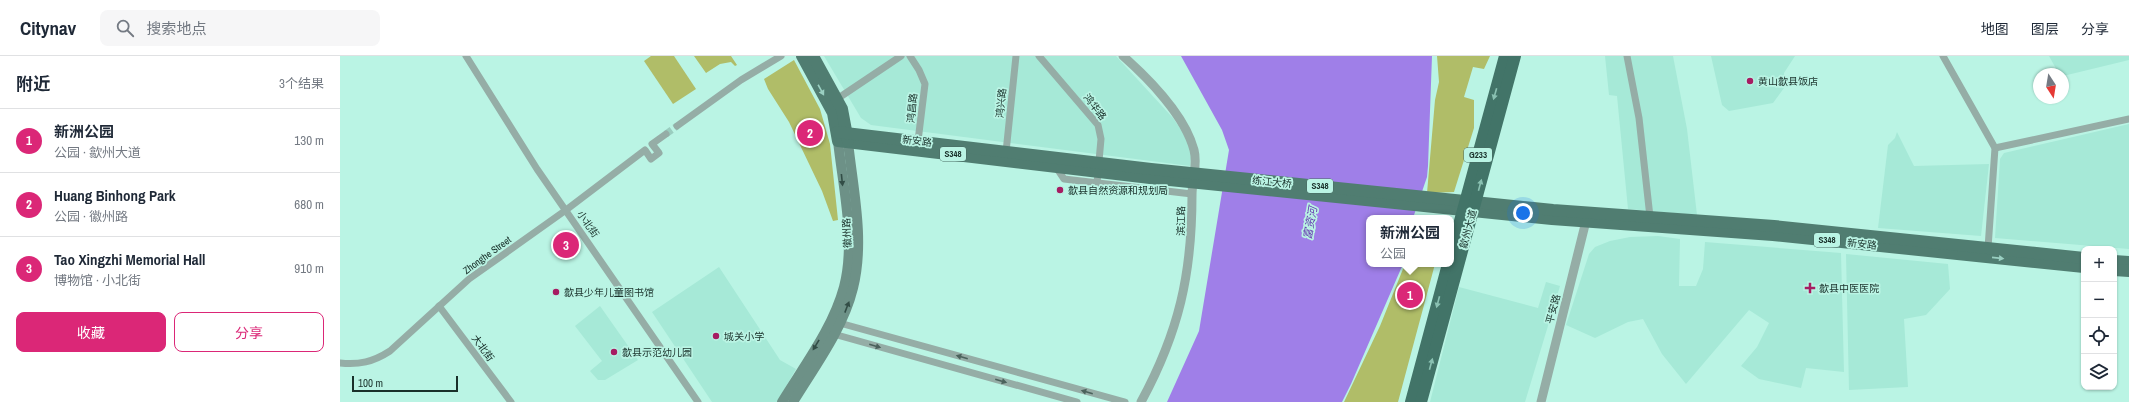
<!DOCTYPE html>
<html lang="zh">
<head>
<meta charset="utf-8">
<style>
  :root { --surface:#fff; --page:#f6f6f7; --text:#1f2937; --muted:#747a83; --line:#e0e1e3; --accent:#db2777 }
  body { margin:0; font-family:"Archivo Narrow","Noto Sans SC",sans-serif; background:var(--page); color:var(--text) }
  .controls { position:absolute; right:12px; bottom:12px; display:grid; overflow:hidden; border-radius:8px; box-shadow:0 1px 3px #0004 }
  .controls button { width:36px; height:36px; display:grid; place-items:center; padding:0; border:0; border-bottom:1px solid var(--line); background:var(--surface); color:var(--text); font:20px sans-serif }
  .compass { position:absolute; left:1693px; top:12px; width:36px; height:36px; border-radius:50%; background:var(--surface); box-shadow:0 1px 3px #0004; rotate:168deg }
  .scale { position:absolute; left:12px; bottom:10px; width:106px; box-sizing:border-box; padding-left:4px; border:2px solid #19302a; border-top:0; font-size:11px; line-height:14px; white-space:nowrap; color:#19302a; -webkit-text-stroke:3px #baf4e4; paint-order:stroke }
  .you { position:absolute; left:1183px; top:157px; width:14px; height:14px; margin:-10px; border:3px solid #fff; border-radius:50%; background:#1a73e8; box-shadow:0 0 0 6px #1a73e833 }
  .badge { display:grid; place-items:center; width:26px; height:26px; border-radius:50%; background:var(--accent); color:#fff; font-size:13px; font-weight:700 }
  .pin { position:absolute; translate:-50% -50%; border:2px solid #fff; box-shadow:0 1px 4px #0006 }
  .popup { position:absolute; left:1026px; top:159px; width:88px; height:52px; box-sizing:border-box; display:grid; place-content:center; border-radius:8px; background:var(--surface); filter:drop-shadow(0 1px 3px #0005); font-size:13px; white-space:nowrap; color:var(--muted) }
  .popup b { font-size:15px; color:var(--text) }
  .popup::after { content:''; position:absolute; left:50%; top:100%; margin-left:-8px; border:8px solid transparent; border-top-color:var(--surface) }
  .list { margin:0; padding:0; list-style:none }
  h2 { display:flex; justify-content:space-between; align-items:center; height:52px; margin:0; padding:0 16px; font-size:17px }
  h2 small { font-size:13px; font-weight:400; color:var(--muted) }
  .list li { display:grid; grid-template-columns:26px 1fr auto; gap:12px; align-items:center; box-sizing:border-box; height:64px; padding:0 16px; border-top:1px solid var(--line) }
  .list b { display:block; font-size:15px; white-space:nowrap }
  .list p { margin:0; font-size:13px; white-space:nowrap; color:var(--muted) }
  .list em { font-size:13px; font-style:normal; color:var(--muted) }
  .actions { display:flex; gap:8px; padding:12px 16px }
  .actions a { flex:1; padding:9px 0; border:1px solid var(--accent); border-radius:8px; text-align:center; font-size:14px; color:var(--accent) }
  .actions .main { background:var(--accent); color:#fff }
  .icon { flex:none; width:22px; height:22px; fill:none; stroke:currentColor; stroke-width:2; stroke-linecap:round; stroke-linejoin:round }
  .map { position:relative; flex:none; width:1789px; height:346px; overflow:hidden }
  header { display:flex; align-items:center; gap:24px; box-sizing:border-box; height:56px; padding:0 20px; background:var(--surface); border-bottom:1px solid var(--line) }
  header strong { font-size:19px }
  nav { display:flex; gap:22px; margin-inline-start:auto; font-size:14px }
  .search { width:280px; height:36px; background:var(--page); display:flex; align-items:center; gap:10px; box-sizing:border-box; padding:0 14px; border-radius:8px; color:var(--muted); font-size:15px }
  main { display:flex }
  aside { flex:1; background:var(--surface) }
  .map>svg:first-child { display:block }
  .built { fill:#a6e9d7 }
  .green { fill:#b0bd68 }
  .water { fill:#9f7fe8 }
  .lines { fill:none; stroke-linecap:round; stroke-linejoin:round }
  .minor-tunnel { stroke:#9acdbf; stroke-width:7; stroke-dasharray:7 3.5; stroke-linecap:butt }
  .minor { stroke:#95ada6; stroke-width:7 }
  .tertiary { stroke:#95ada6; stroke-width:9 }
  .secondary { stroke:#6d9187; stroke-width:10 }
  .primary { stroke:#507d71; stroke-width:12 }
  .trunk { stroke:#427468; stroke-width:12 }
  .oneway { fill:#9ad0c2 }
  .oneway2 { fill:#8ac1b2 }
  .oneway3 { fill:#324d46 }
  .oneway4 { fill:#4b625c }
  .poi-dot { fill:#a61c62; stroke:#baf4e4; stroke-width:1.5 }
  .labels { text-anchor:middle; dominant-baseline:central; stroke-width:3.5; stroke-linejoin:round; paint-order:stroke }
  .shield { fill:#baf4e4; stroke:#496b62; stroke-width:1 }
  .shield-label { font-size:9px; font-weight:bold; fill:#19302a }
  .poi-label { font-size:10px; fill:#19302a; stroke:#baf4e4; text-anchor:start }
  .street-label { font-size:10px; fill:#19302a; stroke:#baf4e4 }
  .water-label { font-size:11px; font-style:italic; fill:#6435af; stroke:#baf4e4 }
</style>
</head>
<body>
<header>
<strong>Citynav</strong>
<div class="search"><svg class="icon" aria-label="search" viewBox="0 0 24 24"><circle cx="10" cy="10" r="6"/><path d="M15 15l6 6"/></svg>搜索地点</div>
<nav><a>地图</a><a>图层</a><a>分享</a></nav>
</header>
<main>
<aside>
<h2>附近<small>3个结果</small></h2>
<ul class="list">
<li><span class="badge">1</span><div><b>新洲公园</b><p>公园 · 歙州大道</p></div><em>130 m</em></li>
<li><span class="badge">2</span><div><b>Huang Binhong Park</b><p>公园 · 徽州路</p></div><em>680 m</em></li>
<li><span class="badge">3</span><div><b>Tao Xingzhi Memorial Hall</b><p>博物馆 · 小北街</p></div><em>910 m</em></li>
</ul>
<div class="actions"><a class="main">收藏</a><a>分享</a></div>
</aside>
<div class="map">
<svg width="1789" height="346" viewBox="0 0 1789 346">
  <rect width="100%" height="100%" fill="#baf4e4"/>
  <g class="built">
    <path d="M484 0H776L833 62 850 87 852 92 850 110 531 69 521 62Z"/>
    <path d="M1265 0H1333L1347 73 1357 159 1288 153 1277 40 1269 39Z"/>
    <path d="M1371 0H1455L1444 17V32L1433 47 1389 55 1382 49Z"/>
    <path d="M1709 0H1789V4L1723 20V18H1719Z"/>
    <path d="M1789 68V193L1655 182 1660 103 1664 97Z"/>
    <path d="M1557 76 1574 110 1649 108 1641 180 1538 172 1548 89 1555 82Z"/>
    <path d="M1318 180 1340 183 1339 230H1356L1363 213 1365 186 1501 197 1504 316 1466 312 1461 332 1419 323 1401 310 1417 291 1429 267 1409 254 1346 328 1322 298 1303 263 1288 266 1255 282 1226 269 1249 198 1255 191 1270 185 1290 181Z"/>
    <path d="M1506 198 1608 208 1610 233 1586 259 1564 263 1568 331 1509 334Z"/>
    <path d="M379 211 440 304 456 313 437 346H372L312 256Z"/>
    <path d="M1206 226 1220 230 1185 346H1090L1119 231 1198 252Z"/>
    <path d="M260 250 298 304 265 324H258L250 315 262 305 235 270Z"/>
  </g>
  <g class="green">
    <path d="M311 0H334L356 33 333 48 304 5Z"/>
    <path d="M354 0H391L397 9 395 10 391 6 380 8 366 17Z"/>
    <path d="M1097 0H1150L1144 13 1133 11 1124 41 1134 44V72L1114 136 1087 137 1095 44 1099 26Z"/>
    <path d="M454 4 480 53 490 88 498 164 493 165 482 135 449 66 428 33 424 23Z"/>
    <path d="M1065 208H1095L1058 346H1004L1040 270Z"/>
  </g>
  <path class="water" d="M841 0H1092L1088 110 1087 121 1073 162H1029V208H1063L1011 328 1002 346H827L859 275 889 94 882 74Z"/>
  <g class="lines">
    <path class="minor-tunnel" d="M326 78 337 70"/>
    <g class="minor">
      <path d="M126 0 197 113 358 346"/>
      <path d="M570 0 579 14 585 28 578 85"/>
      <path d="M699 0 758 69 761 83 757 127"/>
      <path d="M1287 0 1299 62 1310 161"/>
      <path d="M1603 0 1655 92 1648 192"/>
      <path d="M497 43 561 0"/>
      <path d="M337 70 401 24 441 0"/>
      <path d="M1655 92 1789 63"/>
      <path d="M666 96 676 0"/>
      <path d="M716 111 724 123 852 138"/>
      <path d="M99 250 171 346"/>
      <path d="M496 266 785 346"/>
      <path d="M490 277 737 346"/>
      <path d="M0 307C19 309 33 306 50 295L129 223 226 154 305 94 311 103 319 97 312 88 326 78"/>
    </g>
    <g class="tertiary">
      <path d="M783 0C809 23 845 60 854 94 858 109 852 124 852 139 852 218 839 276 801 346"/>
      <path d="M1201 346 1246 165"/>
    </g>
    <g class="secondary">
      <path d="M442 346C464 310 493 272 504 231 516 185 503 132 498 85"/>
      <path d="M453 346C475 310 503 273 513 232 525 185 513 133 508 86"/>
    </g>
    <g class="primary">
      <path d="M462 0 493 57 498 85 810 122 1212 163 1433 179 1744 211"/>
      <path d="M473 0 502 53 508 85"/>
      <path d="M497 76 811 113 1213 154 1434 170 1744 202"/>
      <path d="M1774 205 1789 206"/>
      <path d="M1774 214 1789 215"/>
    </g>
    <g class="trunk">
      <path d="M1111 198 1165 0"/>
      <path d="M1071 346 1108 208"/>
      <path d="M1081 346 1175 0"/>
    </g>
  </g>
  <defs><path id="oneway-solid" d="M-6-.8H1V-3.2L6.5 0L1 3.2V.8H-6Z"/></defs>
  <g class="oneway">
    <use href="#oneway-solid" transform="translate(481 34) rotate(61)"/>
    <use href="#oneway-solid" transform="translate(1658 202) rotate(6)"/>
  </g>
  <g class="oneway2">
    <use href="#oneway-solid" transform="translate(1155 38) rotate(106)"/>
    <use href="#oneway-solid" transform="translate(1140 129) rotate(-75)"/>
    <use href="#oneway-solid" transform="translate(1098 246) rotate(105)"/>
    <use href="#oneway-solid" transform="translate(1091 308) rotate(-75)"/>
  </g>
  <g class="oneway3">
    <use href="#oneway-solid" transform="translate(502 124) rotate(84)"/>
    <use href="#oneway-solid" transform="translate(507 251) rotate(-69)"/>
    <use href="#oneway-solid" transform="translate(476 289) rotate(121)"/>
  </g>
  <g class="oneway4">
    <use href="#oneway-solid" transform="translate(535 290) rotate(16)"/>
    <use href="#oneway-solid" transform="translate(622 301) rotate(-164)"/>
    <use href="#oneway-solid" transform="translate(661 325) rotate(16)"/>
    <use href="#oneway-solid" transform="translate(747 336) rotate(-164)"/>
  </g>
  <g class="poi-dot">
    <circle cx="1410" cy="25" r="4"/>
    <circle cx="720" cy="134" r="4"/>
    <path d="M1468 226h4v4h4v4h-4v4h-4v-4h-4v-4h4z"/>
    <circle cx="216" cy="236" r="4"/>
    <circle cx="376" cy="280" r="4"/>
    <circle cx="274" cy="296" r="4"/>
  </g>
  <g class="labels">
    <g class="shield">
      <rect x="600" y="91" width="26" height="14" rx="3"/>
      <rect x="1124" y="92" width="28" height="14" rx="3"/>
      <rect x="967" y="123" width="26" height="14" rx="3"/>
      <rect x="1474" y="177" width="26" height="14" rx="3"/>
    </g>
    <g class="shield-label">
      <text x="613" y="98">S348</text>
      <text x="1138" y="99">G233</text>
      <text x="980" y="130">S348</text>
      <text x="1487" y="184">S348</text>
    </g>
    <g class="poi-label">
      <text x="1418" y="25">黄山歙县饭店</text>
      <text x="728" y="134">歙县自然资源和规划局</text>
      <text x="1479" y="232">歙县中医医院</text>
      <text x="224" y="236">歙县少年儿童图书馆</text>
      <text x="384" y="280">城关小学</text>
      <text x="282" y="296">歙县示范幼儿园</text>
    </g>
    <g class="street-label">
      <text transform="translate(661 47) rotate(-84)">鸿兴路</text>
      <text transform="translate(755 51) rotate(52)">鸿华路</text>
      <text transform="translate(572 52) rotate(-84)">鸿昌路</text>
      <text transform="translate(577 85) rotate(7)">新安路</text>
      <text transform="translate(932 126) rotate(6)">练江大桥</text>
      <text transform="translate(841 165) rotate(-89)">滨江路</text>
      <text transform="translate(248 168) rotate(55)">小北街</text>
      <text transform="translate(1128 173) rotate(-75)">歙州大道</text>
      <text transform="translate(507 177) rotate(-93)">徽州路</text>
      <text transform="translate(1522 188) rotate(6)">新安路</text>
      <text transform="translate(147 199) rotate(-36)">Zhonghe Street</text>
      <text transform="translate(1213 253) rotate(-75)">平安路</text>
      <text transform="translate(143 292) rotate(54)">大北街</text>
    </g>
    <g class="water-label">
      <text transform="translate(970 167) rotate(-80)">富资河</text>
    </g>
  </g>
</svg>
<div class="controls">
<button>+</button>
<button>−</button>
<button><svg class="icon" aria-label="locate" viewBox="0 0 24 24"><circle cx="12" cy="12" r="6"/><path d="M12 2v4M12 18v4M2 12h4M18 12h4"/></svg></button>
<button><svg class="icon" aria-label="layers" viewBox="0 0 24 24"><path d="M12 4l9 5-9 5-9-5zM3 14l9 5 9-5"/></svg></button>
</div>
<svg class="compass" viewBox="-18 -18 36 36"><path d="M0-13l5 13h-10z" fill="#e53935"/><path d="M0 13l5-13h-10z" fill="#747a83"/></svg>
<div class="scale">100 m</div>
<div class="you"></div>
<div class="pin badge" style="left:1070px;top:239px">1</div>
<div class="popup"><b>新洲公园</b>公园</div>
<div class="pin badge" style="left:470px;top:77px">2</div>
<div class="pin badge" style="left:226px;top:189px">3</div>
</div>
</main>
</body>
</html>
